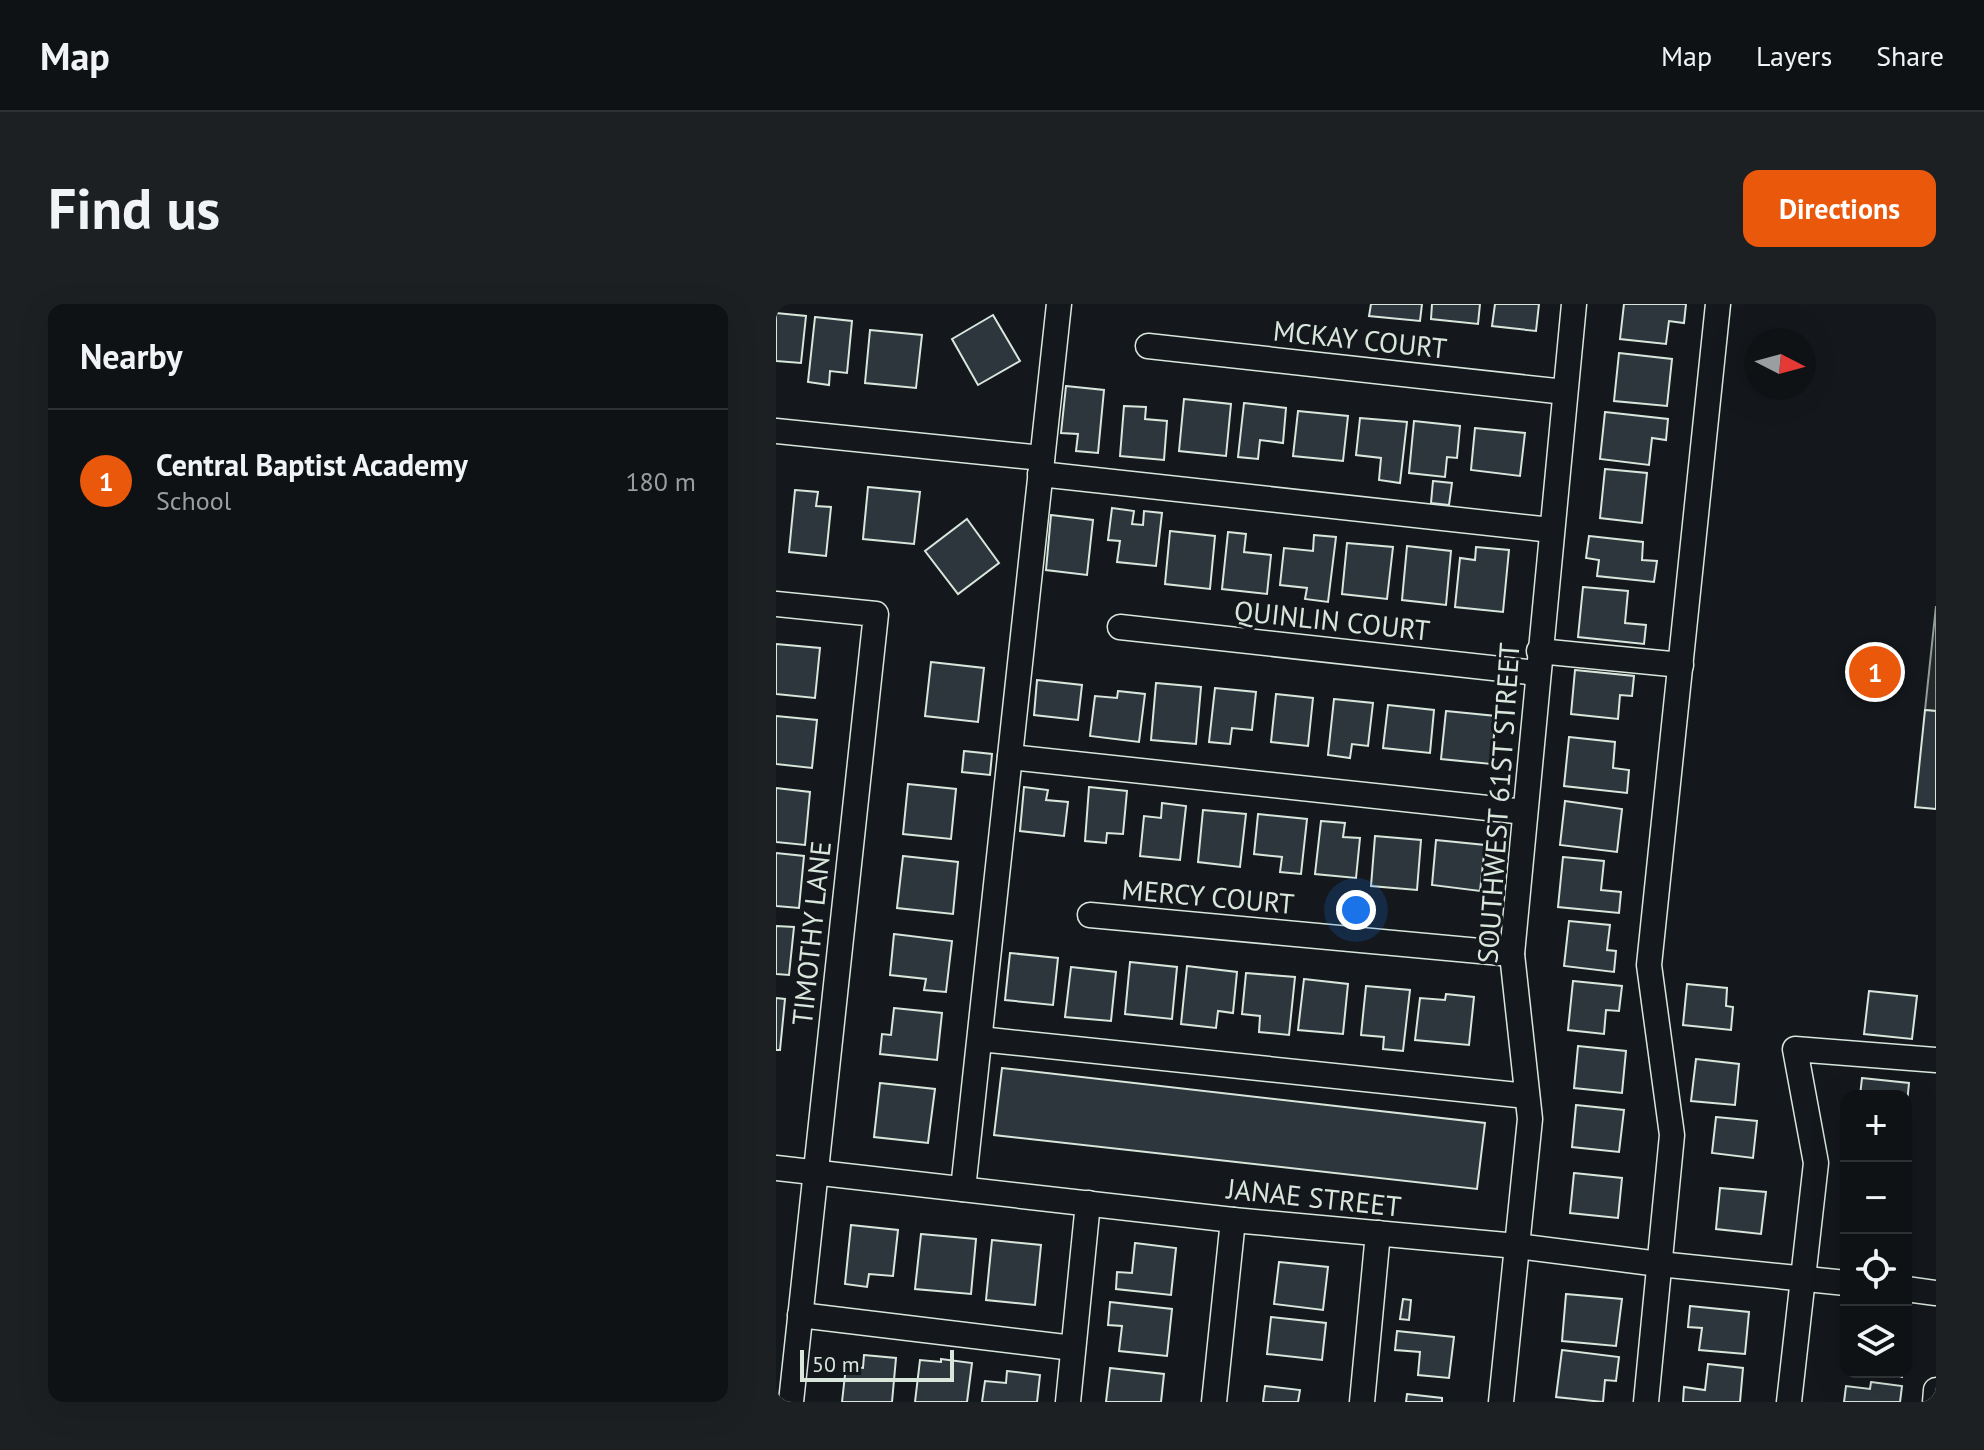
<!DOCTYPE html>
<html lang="en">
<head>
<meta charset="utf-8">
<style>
  :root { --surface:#0f1215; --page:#1d2022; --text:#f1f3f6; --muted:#9b9ea0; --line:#2f3234; --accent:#ea580c }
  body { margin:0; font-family:"PT Sans",sans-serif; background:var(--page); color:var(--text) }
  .controls { position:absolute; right:24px; bottom:24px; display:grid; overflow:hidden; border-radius:16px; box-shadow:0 8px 32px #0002 }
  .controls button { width:72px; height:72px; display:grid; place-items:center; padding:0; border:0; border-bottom:2px solid var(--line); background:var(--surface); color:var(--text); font:40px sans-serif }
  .compass { position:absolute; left:968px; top:24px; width:72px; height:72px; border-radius:50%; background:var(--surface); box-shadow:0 8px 32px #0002; rotate:96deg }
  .scale { position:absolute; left:24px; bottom:20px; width:154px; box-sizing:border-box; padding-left:8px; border:4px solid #d8e6dc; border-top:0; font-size:22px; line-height:28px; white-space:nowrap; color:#d8e6dc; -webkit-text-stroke:6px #14181c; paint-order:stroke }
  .you { position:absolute; left:580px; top:606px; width:28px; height:28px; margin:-20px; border:6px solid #fff; border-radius:50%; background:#1a73e8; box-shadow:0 0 0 12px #1a73e833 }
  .badge { display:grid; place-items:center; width:52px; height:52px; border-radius:50%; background:var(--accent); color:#fff; font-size:26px; font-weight:700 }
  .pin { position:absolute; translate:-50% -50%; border:4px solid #fff; box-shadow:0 2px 8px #0006 }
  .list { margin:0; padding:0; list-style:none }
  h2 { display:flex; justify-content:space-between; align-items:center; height:104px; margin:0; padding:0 32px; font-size:34px }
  h2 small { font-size:26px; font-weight:400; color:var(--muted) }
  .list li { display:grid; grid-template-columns:52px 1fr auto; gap:24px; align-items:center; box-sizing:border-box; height:144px; padding:0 32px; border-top:2px solid var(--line) }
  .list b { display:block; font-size:30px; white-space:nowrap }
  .list p { margin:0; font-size:26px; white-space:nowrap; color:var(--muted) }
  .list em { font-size:26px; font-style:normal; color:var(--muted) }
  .icon { flex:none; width:44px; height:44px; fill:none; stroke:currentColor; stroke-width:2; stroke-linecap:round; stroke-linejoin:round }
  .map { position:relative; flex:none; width:1160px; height:1098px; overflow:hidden; border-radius:16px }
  header { display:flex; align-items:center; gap:48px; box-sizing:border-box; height:112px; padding:0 40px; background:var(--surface); border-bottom:2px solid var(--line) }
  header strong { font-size:38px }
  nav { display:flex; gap:44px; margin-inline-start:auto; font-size:28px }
  .intro { display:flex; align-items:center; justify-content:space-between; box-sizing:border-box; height:192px; padding:0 48px }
  h1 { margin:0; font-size:56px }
  .button { padding:20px 36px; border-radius:16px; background:var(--accent); color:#fff; font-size:28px; font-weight:700 }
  main { display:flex; gap:48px; padding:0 48px }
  aside { flex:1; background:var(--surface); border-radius:16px; box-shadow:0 8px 32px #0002 }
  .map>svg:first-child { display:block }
  .parking { fill:#24282b; stroke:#939e99; stroke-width:2 }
  .building { fill:#2c363c; stroke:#d8e6dc; stroke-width:2 }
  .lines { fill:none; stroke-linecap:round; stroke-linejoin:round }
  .minor-casing { stroke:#d8e6dc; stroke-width:27 }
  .minor { stroke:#14181c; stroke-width:24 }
  .labels { text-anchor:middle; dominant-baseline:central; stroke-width:6; stroke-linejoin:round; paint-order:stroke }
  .street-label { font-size:28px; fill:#d8e6dc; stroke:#14181c }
</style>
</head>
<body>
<header>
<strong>Map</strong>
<nav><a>Map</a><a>Layers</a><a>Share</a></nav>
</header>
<div class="intro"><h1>Find us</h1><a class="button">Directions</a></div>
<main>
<aside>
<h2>Nearby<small></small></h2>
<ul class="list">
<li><span class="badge">1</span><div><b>Central Baptist Academy</b><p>School</p></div><em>180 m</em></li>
</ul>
</aside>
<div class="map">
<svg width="1160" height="1098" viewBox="0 0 1160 1098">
  <rect width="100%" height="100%" fill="#14181c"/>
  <path class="parking" d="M1160 302V407L1149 406Z"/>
  <g class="building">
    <path d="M595 0H646L644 17 593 12Z"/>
    <path d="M656 0H704L702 20 655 15Z"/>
    <path d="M719 0H763L760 27 716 22Z"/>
    <path d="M848 0H910L908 19 893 17 890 40 844 35Z"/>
    <path d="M0 9 30 12 25 59 0 57Z"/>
    <path d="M217 11 244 57 202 81 176 35Z"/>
    <path d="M39 13 76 17 71 69 54 67 53 81 32 78Z"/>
    <path d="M94 26 146 31 140 84 89 79Z"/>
    <path d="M843 49 896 55 891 102 838 97Z"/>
    <path d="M290 82 328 86 322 149 300 147 302 130 285 129Z"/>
    <path d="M408 95 455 100 450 152 403 147Z"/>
    <path d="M468 99 510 104 507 139 484 136 482 155 462 153Z"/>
    <path d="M348 102 370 103 369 115 391 117 388 156 344 152Z"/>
    <path d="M522 107 572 112 567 157 517 152Z"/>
    <path d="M829 108 892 115 890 136 876 134 873 161 824 155Z"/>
    <path d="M584 114 631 118 624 179 603 176 605 154 580 151Z"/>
    <path d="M638 117 684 122 681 154 671 153 669 173 633 169Z"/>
    <path d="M699 124 749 129 744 172 695 166Z"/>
    <path d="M829 165 871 169 866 219 824 214Z"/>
    <path d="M657 177 676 179 673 201 655 199Z"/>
    <path d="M92 183 144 188 138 240 87 235Z"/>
    <path d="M19 186 42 188 40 202 55 203 50 252 13 248Z"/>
    <path d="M336 204 358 207 356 220 367 221 368 207 386 209 380 262 341 258 344 237 332 236Z"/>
    <path d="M275 211 317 216 311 271 270 266Z"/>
    <path d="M191 215 223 259 182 290 149 247Z"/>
    <path d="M394 227 439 232 434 285 389 280Z"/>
    <path d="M452 228 470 230 468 248 495 251 491 290 446 285Z"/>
    <path d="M538 231 560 233 552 298 529 295 531 284 504 281 508 244 537 247Z"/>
    <path d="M813 232 867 238 866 256 881 257 878 278 821 272 823 256 810 254Z"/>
    <path d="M571 239 617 243 611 295 566 290Z"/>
    <path d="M631 242 675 247 670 301 626 296Z"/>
    <path d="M700 243 733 246 727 308 679 303 684 254 699 256Z"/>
    <path d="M807 283 852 287 849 319 870 321 868 340 802 333Z"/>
    <path d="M0 340 44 344 39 394 0 390Z"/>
    <path d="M155 358 208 364 202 418 149 412Z"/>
    <path d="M799 366 858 372 856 392 844 391 842 415 795 410Z"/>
    <path d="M261 376 306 381 302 416 258 411Z"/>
    <path d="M380 379 425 383 420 440 375 436Z"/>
    <path d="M439 384 480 388 476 426 456 424 454 440 433 438Z"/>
    <path d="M342 387 369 390 363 438 314 432 319 392 341 394Z"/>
    <path d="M500 390 537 394 532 442 495 438Z"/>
    <path d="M558 395 597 399 592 442 576 440 574 454 552 451Z"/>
    <path d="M612 401 658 406 654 449 607 444Z"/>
    <path d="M1149 406 1160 407V505L1139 503Z"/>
    <path d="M670 407 720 412 715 460 665 455Z"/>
    <path d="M0 412 41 416 36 464 0 460Z"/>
    <path d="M793 433 839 438 837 464 853 466 851 489 788 482Z"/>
    <path d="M188 447 216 450 214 471 186 468Z"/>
    <path d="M132 480 180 485 175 535 127 530Z"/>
    <path d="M248 483 272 486 270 496 292 498 288 532 244 527Z"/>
    <path d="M313 483 351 487 347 530 331 529 330 539 309 537Z"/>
    <path d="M0 484 34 488 29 541 0 538Z"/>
    <path d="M789 497 846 505 841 548 784 541Z"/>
    <path d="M386 499 410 502 404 556 364 552 368 512 385 514Z"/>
    <path d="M427 506 470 510 464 563 422 558Z"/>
    <path d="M482 510 531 515 525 570 504 568 506 553 478 550Z"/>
    <path d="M545 517 569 519 567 533 584 534 580 574 539 570Z"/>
    <path d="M599 532 645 536 641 586 595 582Z"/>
    <path d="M660 536 709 541 704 587 656 581Z"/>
    <path d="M0 549 28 552 23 604 0 602Z"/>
    <path d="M127 552 182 558 177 610 121 604Z"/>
    <path d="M787 553 828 557 825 586 845 588 843 609 782 603Z"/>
    <path d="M793 617 834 621 831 646 840 647 838 668 788 662Z"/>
    <path d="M0 622 18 623 13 671 0 670Z"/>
    <path d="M118 630 176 637 170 688 148 686 150 675 114 671Z"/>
    <path d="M234 649 282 654 277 701 229 696Z"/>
    <path d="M354 658 401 663 396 715 349 710Z"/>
    <path d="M411 662 461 668 457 709 442 707 440 724 405 720Z"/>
    <path d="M295 663 340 668 335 717 289 713Z"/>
    <path d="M470 669 519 673 513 731 483 728 484 712 466 710Z"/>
    <path d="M528 675 572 680 567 730 522 726Z"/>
    <path d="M797 677 846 682 843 707 830 706 828 730 792 726Z"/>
    <path d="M911 680 951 684 950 702 957 703 955 726 907 721Z"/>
    <path d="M590 682 634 686 627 747 607 745 608 733 585 731Z"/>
    <path d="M1093 687 1141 692 1136 735 1088 730Z"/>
    <path d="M670 690 698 693 693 741 639 736 644 694 669 696Z"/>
    <path d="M0 694 9 695 4 746H0Z"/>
    <path d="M118 704 166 709 161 756 104 750 106 730 115 731Z"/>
    <path d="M802 742 850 747 846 789 798 784Z"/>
    <path d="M920 755 963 760 959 801 915 797Z"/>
    <path d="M226 764 709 819 701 885 218 831Z"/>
    <path d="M1086 774 1133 779 1130 809V792H1084Z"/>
    <path d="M104 779 159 785 152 839 98 833Z"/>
    <path d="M800 801 848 806 843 848 796 843Z"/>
    <path d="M940 813 981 817 977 854 936 849Z"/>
    <path d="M798 869 846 874 842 914 794 909Z"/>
    <path d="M944 884 990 888 985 930 940 925Z"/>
    <path d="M75 921 122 926 117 972 93 970 91 983 69 980Z"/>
    <path d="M145 930 200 935 195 990 139 985Z"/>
    <path d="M216 936 265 941 259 1001 210 996Z"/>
    <path d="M359 939 400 944 395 991 340 985 341 968 356 969Z"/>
    <path d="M503 958 552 963 547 1006 498 1000Z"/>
    <path d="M790 990 846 995 840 1042 786 1037Z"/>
    <path d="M627 995 635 996 633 1016 624 1015Z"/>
    <path d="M334 998 396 1005 391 1052 343 1047 346 1022 332 1021Z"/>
    <path d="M914 1002 973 1008 969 1050 923 1046 926 1024 912 1023Z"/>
    <path d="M495 1013 550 1019 546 1056 491 1050Z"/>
    <path d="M621 1027 678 1033 673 1074 642 1071 644 1048 619 1046Z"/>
    <path d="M786 1046 843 1053 840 1077 829 1076 827 1098 780 1093Z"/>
    <path d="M88 1051 120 1054 116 1098H66L70 1062 87 1064Z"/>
    <path d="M165 1055 196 1059 191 1098H139L144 1056 165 1058Z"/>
    <path d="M932 1060 967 1064 964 1098H907L908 1083 929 1086Z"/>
    <path d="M334 1064 388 1070 385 1098H330Z"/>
    <path d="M231 1067 264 1071 261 1098H206L209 1077 230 1079Z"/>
    <path d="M1071 1068H1126V1073Z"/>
    <path d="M1095 1078 1126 1082 1124 1098H1068L1070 1082 1094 1085Z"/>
    <path d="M489 1082 524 1086 522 1098H487Z"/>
    <path d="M631 1090 666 1094V1098H630Z"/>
  </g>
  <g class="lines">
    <defs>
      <g id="minor">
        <path d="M372 42 789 88"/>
        <path d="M0 127 266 154"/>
        <path d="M264 170 775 226"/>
        <path d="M0 300 100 310 15 1098"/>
        <path d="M344 323 761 369"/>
        <path d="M763 347 905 361"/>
        <path d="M234 453 749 508"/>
        <path d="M314 611 736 650"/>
        <path d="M204 735 751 792"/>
        <path d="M0 864 457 916 741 942 883 960 1070 979"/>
        <path d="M187 885 283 0"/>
        <path d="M1130 985 1160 989"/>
        <path d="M24 1011 297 1044"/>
        <path d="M292 1098 312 899"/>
        <path d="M438 1098 457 916"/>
        <path d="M586 1098 602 929"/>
        <path d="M725 1098 754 815 736 650 798 0"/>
        <path d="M870 1098 896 831 873 661 942 0"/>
        <path d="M1013 1098 1040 859 1019 745 1160 756"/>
        <path d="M1159 1098 1160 1086"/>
      </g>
    </defs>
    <use href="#minor" class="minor-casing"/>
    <use href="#minor" class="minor"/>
  </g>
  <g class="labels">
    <g class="street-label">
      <text transform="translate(584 35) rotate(6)">MCKAY COURT</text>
      <text transform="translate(556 316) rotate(6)">QUINLIN COURT</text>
      <text transform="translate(722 499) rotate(-86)">SOUTHWEST 61ST STREET</text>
      <text transform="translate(432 592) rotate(5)">MERCY COURT</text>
      <text transform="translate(35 629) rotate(-84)">TIMOTHY LANE</text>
      <text transform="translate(538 893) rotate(6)">JANAE STREET</text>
    </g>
  </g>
</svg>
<div class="controls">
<button>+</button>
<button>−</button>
<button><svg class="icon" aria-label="locate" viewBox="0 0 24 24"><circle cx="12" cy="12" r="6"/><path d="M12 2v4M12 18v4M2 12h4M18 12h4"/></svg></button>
<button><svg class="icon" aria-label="layers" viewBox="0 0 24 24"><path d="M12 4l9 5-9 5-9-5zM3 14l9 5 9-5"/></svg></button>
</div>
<svg class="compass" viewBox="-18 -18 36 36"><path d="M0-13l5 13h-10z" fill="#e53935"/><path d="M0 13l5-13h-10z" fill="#9b9ea0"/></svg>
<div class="scale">50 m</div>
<div class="you"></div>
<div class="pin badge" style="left:1099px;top:368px">1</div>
</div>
</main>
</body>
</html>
